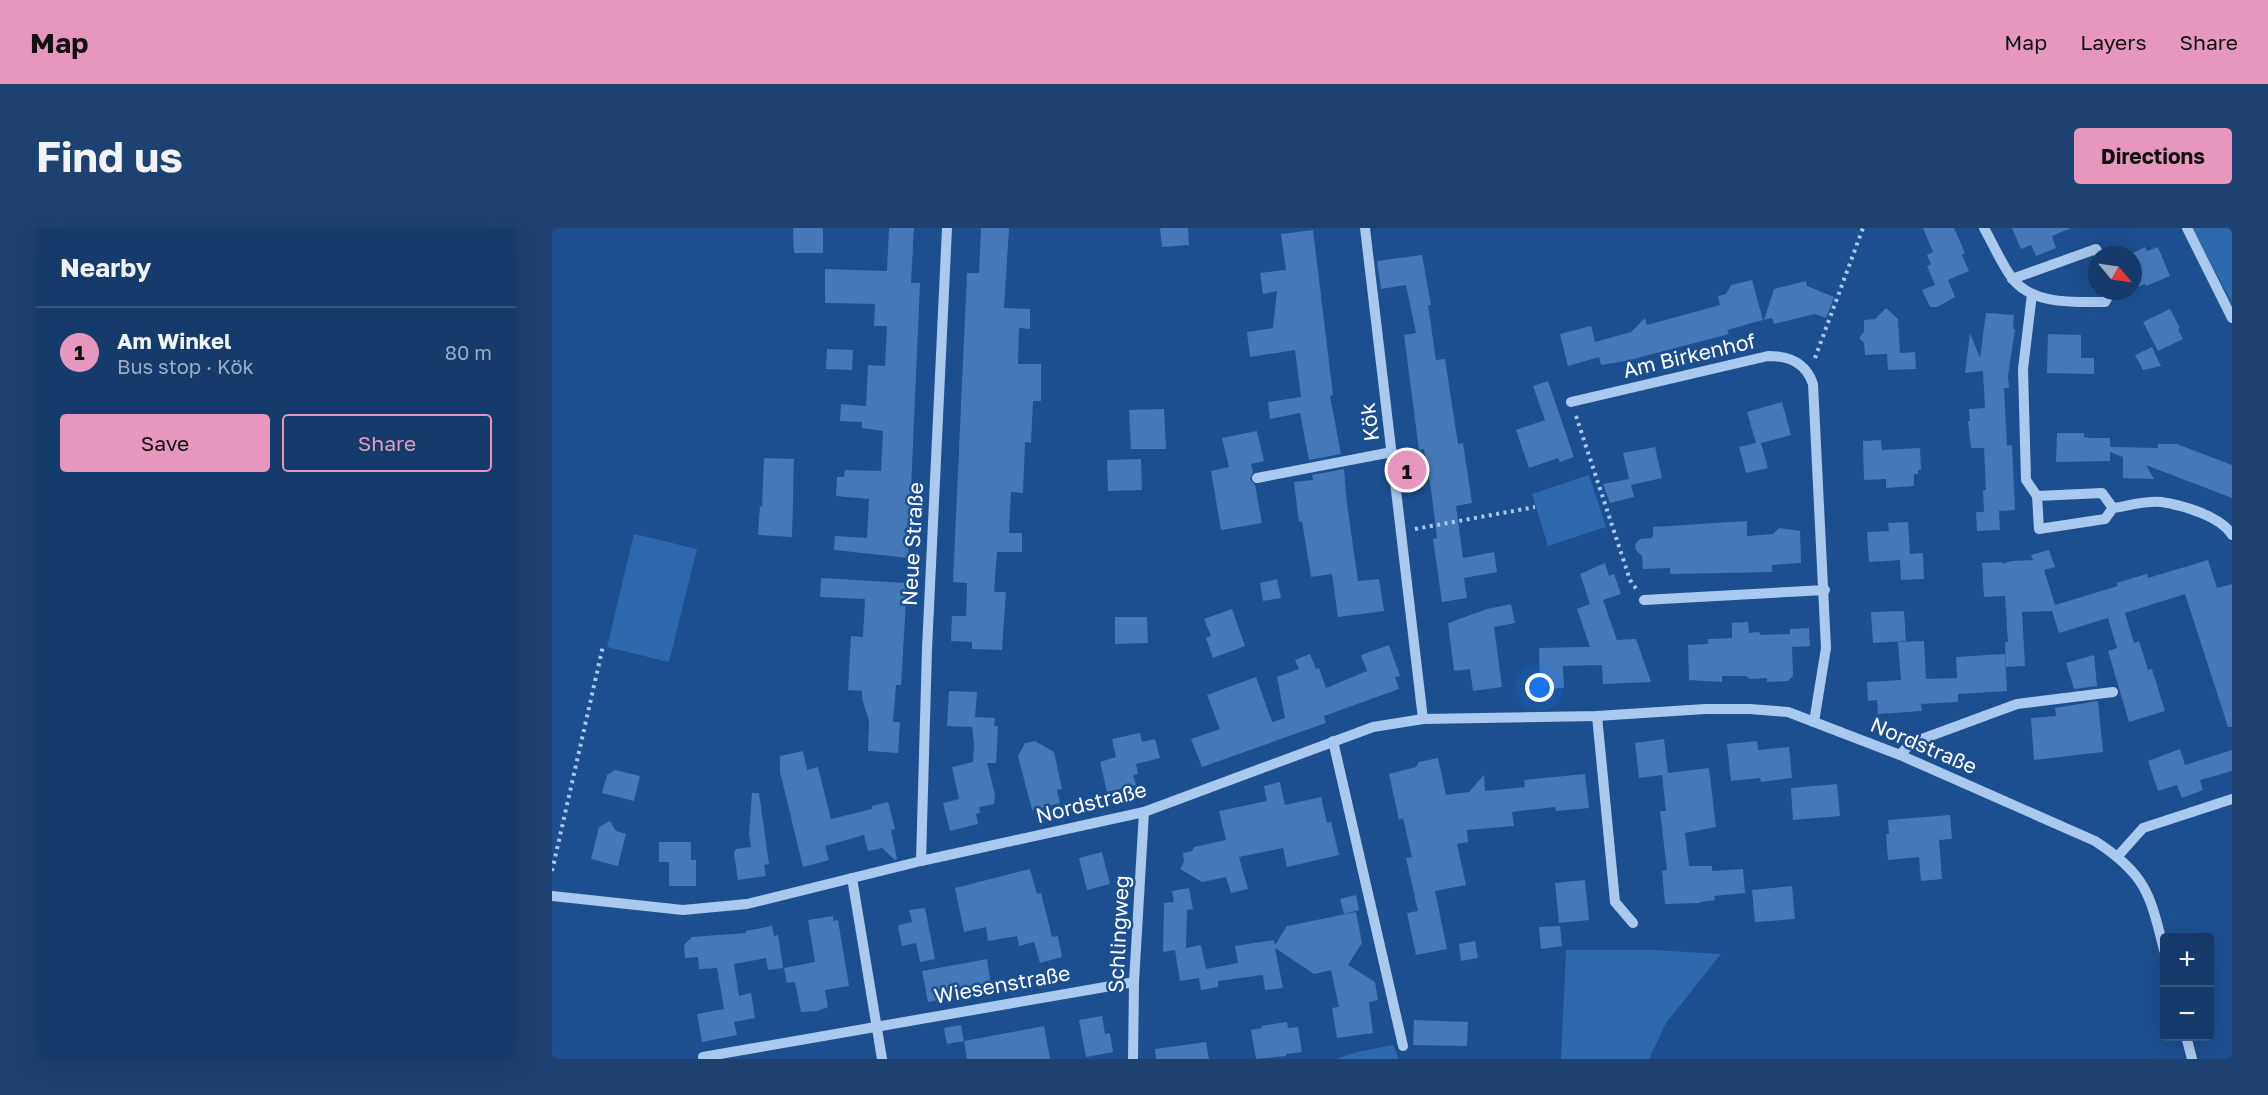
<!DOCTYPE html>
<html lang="en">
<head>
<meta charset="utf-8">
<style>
  :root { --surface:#143b6b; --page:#1d4271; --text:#f1f3f6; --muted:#9dadc1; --line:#33557e; --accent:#e797bd }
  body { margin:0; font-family:"Golos Text",sans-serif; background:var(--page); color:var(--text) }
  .controls { position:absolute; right:18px; bottom:18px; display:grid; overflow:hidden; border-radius:6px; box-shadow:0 6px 24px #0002 }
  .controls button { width:54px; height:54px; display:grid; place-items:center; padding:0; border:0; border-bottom:2px solid var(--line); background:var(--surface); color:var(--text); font:30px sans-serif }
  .compass { position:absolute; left:1536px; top:18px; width:54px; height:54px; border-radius:50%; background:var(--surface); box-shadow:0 6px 24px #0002; rotate:119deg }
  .you { position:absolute; left:988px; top:460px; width:21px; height:21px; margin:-15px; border:4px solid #fff; border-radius:50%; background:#1a73e8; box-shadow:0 0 0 9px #1a73e833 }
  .badge { display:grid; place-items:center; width:39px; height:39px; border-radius:50%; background:var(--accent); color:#111; font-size:20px; font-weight:700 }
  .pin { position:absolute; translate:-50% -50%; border:3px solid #fff; box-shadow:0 2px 6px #0006 }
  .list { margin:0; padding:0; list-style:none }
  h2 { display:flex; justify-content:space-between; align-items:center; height:78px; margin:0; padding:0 24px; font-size:26px }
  h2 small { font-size:20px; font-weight:400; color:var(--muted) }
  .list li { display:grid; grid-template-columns:39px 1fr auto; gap:18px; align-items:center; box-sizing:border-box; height:90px; padding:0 24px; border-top:2px solid var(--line) }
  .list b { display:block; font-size:22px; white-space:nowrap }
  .list p { margin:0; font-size:20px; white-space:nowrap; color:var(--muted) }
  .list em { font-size:20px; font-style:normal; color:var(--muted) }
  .actions { display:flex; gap:12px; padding:18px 24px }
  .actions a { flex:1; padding:14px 0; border:2px solid var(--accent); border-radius:6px; text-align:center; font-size:21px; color:var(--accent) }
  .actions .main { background:var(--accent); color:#111 }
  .map { position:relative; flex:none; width:1680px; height:831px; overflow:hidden; border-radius:6px }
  header { display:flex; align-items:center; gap:36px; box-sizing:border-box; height:84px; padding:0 30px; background:var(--accent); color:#111 }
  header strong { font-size:28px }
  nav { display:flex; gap:33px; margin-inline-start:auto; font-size:21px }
  .intro { display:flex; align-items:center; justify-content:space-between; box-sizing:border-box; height:144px; padding:0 36px }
  h1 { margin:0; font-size:42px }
  .button { padding:15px 27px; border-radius:6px; background:var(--accent); color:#111; font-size:21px; font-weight:700 }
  main { display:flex; gap:36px; padding:0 36px }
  aside { flex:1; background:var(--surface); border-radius:6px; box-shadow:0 6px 24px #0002 }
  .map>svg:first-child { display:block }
  .green { fill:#2e69ad }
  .building { fill:#4478b7 }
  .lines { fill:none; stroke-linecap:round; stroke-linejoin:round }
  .path { stroke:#a9c9ee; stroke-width:4; stroke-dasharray:3 4.5; stroke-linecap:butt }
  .minor { stroke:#a9c9ee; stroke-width:10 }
  .labels { text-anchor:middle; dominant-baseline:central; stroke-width:5; stroke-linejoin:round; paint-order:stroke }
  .street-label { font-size:21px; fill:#fff; stroke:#1b4f8f }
</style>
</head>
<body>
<header>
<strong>Map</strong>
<nav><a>Map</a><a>Layers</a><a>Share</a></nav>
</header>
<div class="intro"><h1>Find us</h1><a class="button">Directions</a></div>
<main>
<aside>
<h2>Nearby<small></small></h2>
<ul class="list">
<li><span class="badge">1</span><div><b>Am Winkel</b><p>Bus stop · Kök</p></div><em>80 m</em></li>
</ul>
<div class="actions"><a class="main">Save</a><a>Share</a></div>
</aside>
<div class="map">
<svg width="1680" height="831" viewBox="0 0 1680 831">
  <rect width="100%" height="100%" fill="#1b4f8f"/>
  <g class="green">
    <path d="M1640 0H1680V75Z"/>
    <path d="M1037 247 1054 299 996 318 980 266Z"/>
    <path d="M82 306 145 321 117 434 55 419Z"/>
    <path d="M1014 722H1102L1169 726 1114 795 1097 831H1009Z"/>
    <path d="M841 817 847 831H784L805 824Z"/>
  </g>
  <g class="building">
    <path d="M241 0H271V25H242Z"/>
    <path d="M337 0H362L359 55H368L356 330 282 322 283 308 315 310 317 271 284 268 285 249H292L293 242 329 243 331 203 310 200V194L288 193 289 176 314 178 316 137 333 138 335 98H322L323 76 273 75V41L335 43Z"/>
    <path d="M429 0H457L452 80 478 81V101L467 100 466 136H489V173H481L479 215 473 214 471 265 459 264 457 305H470V324H445L442 364H454L450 422 420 421V414L399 413 400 388H414L415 355 401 354 415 45H427Z"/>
    <path d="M608 0H636L637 17 610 19Z"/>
    <path d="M1371 0H1402L1413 25 1410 27 1417 43 1389 55 1396 52 1403 69 1385 79H1378L1370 62 1383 57 1375 38 1379 36 1375 27 1381 24Z"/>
    <path d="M1460 0H1519L1500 8 1504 20 1484 28 1479 17 1469 21Z"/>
    <path d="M761 2 781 167 778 168 789 226 757 232 748 185 718 191 716 174 749 169 743 122 698 129 695 104 721 100 725 63 711 66 708 45 734 42 729 6Z"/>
    <path d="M1593 19 1595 23 1606 19 1618 48 1594 58 1593 56 1581 61V25Z"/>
    <path d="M870 27 879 77H876L884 132 893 131 906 216 911 215 920 275 904 278 911 330 942 324 945 344 912 350 915 370 890 374 881 311 885 310 879 261 872 221 867 222 852 107 864 105 854 57 829 61 825 33Z"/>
    <path d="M1200 52 1211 92 1175 102 1177 106 1074 133 1049 137 1047 129 1016 138 1008 106 1039 98 1043 114 1079 104 1093 90 1095 97 1168 77 1166 68 1174 66 1179 57Z"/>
    <path d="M1254 53 1255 58 1282 69 1274 90 1263 86 1222 96 1220 90 1212 92 1222 61Z"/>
    <path d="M1334 80 1346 91 1348 125 1363 124 1364 141 1336 142 1335 126 1313 127 1312 115 1307 110 1312 104V92L1323 91Z"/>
    <path d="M1618 81 1628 100 1626 101 1631 111 1606 123 1591 94Z"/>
    <path d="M1434 85 1462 87 1461 101H1463L1456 148 1457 160H1452L1455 218 1460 217 1463 282 1447 283 1448 302 1425 303 1424 284H1432L1431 262H1434L1432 220H1419L1416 193H1418L1417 181 1433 180 1431 143 1413 145 1418 105 1428 130Z"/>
    <path d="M1496 106 1529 107V130H1542V146L1495 145Z"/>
    <path d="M1600 119 1609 138 1591 142 1583 127Z"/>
    <path d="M275 121 301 122 300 142 274 141Z"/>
    <path d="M996 153 1022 229 1008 234 1006 230 977 240 964 202 993 192 981 158Z"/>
    <path d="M1230 174 1239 207 1209 215 1216 240 1194 245 1187 219 1204 215 1195 184Z"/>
    <path d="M612 181 614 221H579L577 182Z"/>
    <path d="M705 203 712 233 699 236 701 244 698 251 703 257 710 295 669 302 659 243 677 239 670 210Z"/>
    <path d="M1505 205H1532V209L1539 210H1558V219L1606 220V216H1625L1680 237V270L1594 237 1602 251 1571 250V229L1558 224V233L1504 234Z"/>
    <path d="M1329 212 1330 222 1368 220 1369 242H1366V246H1362V258L1334 260V251L1312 252 1311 213Z"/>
    <path d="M1103 219 1110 250 1079 257 1082 269 1058 275 1051 256 1077 251 1071 225Z"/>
    <path d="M212 230 242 231 240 309 206 307 208 278 210 279Z"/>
    <path d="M589 231 590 262 556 263 555 232Z"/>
    <path d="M792 241 795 276 806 353 827 351 832 383 786 389 780 346 759 349 750 293 747 294 742 254 761 252 760 247Z"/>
    <path d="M1195 293V308L1221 306 1227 300 1248 303 1249 335 1220 337V344L1118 346V340L1091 341 1090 328 1084 322 1083 316 1088 311 1099 310 1101 308V299Z"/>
    <path d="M1356 294 1358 326 1371 325 1372 351 1349 352 1348 332 1317 334 1315 304 1337 303 1336 295Z"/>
    <path d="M1497 322 1503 339 1492 342 1503 377 1566 358 1565 355 1574 352 1595 346 1596 350 1656 332 1665 360 1680 356V499H1676L1633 366 1573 385 1582 415 1587 413 1596 442 1600 441 1613 483 1577 494 1556 423 1565 420 1556 390 1507 405 1500 383 1470 384 1473 438 1454 439 1453 414H1456L1453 368 1432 369 1430 335 1450 334V336L1460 333 1481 332 1479 327Z"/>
    <path d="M1053 335 1057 348 1062 346 1069 366 1051 372 1065 412 1084 411 1099 454 1051 456 1050 437 1011 438 1012 460 988 461 987 420 1038 419 1025 381 1038 376 1028 346Z"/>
    <path d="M269 350 355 355 349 457H344L341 494H348L346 525 316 523 317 492 310 471V463L296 462 299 408 311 409 313 371 268 369Z"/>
    <path d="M725 351 729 370 711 373 708 355Z"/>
    <path d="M959 376 963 395 942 399 950 459 921 463 918 441 902 443 896 395 935 381Z"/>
    <path d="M680 381 693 418 661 430 654 410 659 408 652 391Z"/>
    <path d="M1352 383 1354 413 1321 415 1319 384Z"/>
    <path d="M563 389H595L596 415 563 416Z"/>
    <path d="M1196 394 1197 405 1207 404 1209 407 1238 406V401L1257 400 1258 418 1240 419 1241 448 1236 453 1215 454V450L1198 451 1194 448H1170V454L1137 452 1136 417 1156 416V411L1180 410V395Z"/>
    <path d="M1372 413 1374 451 1405 450 1404 429 1453 426 1455 463 1406 466V474L1369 476 1370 483 1326 486 1325 472 1316 473 1315 454 1349 452 1346 414Z"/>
    <path d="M837 417 848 448 843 449 847 461 772 488 774 495 650 539 639 511 668 501 655 467 704 449 720 494 733 490 725 449 747 441 743 432 758 426 764 441 767 440 774 460 815 443 809 427Z"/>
    <path d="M1542 427 1545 458 1522 461 1514 435Z"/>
    <path d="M397 463 425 464 423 489 443 490 442 498H446L444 535H435L443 566 442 576 427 579 428 585 424 586 426 596 398 603 391 575 407 571 400 539 421 534 422 515 420 499 395 498Z"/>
    <path d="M1546 473 1551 524 1482 532 1479 490 1504 488 1503 480Z"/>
    <path d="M588 505 590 514 603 511 608 530 584 536 586 546 581 547 584 557 555 564 548 534 564 529 560 511Z"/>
    <path d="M1112 511 1116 545 1157 540 1164 599 1133 605 1137 638H1160V643L1191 641 1193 665 1162 668 1163 672 1148 674V675L1113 676 1110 643 1115 642 1108 583H1114L1110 547 1087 550 1083 515Z"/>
    <path d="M483 513 502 524 510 561 505 562 508 575 480 582 466 528 473 515Z"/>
    <path d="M1205 513 1206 522 1237 519 1240 550 1209 554 1208 550 1179 553 1175 516Z"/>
    <path d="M1628 521 1633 537 1680 522V543L1648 552 1651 562 1630 570 1625 557 1606 563 1596 533Z"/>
    <path d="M251 523 255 542 266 539 279 591 320 581V578L336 574 343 601 339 602 345 631 343 632 330 620 316 623 312 607 273 618 277 632 251 639 228 544V528Z"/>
    <path d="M886 530 894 567 917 564 932 547 933 563 973 559 972 552 1033 546 1037 580 1004 583 1003 579 960 584 962 598 915 602 916 614 905 616 914 657 883 663 895 721 864 727 855 685 866 683 854 630 860 629 851 590 847 592 837 546 864 539 867 534Z"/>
    <path d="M63 542 88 548 82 573 50 565 55 547Z"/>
    <path d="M728 554 733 577 769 569 775 595 779 594 787 627 735 639 731 620 687 629 696 661 679 665 674 649 650 654 628 641 632 634 631 625 640 623 642 619 674 612 667 583 715 573 712 558Z"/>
    <path d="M1285 556 1288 588 1241 592 1239 560Z"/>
    <path d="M200 565H207L217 636 212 637 214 648 186 652 182 625 184 621 199 619 197 605Z"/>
    <path d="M1398 587 1400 611 1387 612 1390 651 1369 653 1367 629 1336 632 1334 606H1337L1336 592Z"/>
    <path d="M58 593 64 603 74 606 66 638 39 631 47 599Z"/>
    <path d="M107 614H139V632H144V658H117V634H107Z"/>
    <path d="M550 624 558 656 535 662 527 630Z"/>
    <path d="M478 641 485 666 489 665 500 709 506 708 510 729 488 735 482 714 467 718 465 708 436 713 434 699 412 704 403 660Z"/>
    <path d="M1033 652 1037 692 1007 695 1003 655Z"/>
    <path d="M1240 658 1243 691 1203 694 1200 662Z"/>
    <path d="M637 660 641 681 635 682 634 720 649 717 654 741 686 735 683 718 722 712 723 717 735 698 804 684 810 715 796 737 823 754 826 772 817 774 821 805 785 810 780 780 787 779 779 742 762 746 723 720 731 760 713 762 711 747 666 753V759L649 762 647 750 628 753 623 722 611 724 612 675 622 674 620 663Z"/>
    <path d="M804 667 807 682 792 686 788 671Z"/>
    <path d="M373 680 383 731 368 734 364 715 350 718 346 699 347 697 360 694 357 682Z"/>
    <path d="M281 688V693L286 692 297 758 273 762 276 779 266 783 249 784 243 754 235 755 232 740 263 734 256 692Z"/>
    <path d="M220 698 222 708 226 707 231 740 216 742 214 730 182 736 187 768 199 765 203 790 182 794 185 807 150 814 145 786 172 781 165 740 147 741 146 729 133 730 132 717 140 709 194 705V703Z"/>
    <path d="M1008 698 1010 718 989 721 987 699Z"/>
    <path d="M923 713 926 730 909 733 907 716Z"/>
    <path d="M435 731 439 758 396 765 397 770 376 774 370 743Z"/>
    <path d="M550 788 553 806 558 805 561 824 534 829 527 792Z"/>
    <path d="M862 792 916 794 915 818 861 817Z"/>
    <path d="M735 794 736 800 746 799 750 824 734 826V828L704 831 699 802 710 800 709 798Z"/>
    <path d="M409 797 412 813 395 816 392 800Z"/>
    <path d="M492 798 498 831H415L412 813Z"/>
    <path d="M654 814 657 831H604L603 821Z"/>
  </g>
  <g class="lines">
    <g class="path">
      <path d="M1263 130 1311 0"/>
      <path d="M1024 188 1078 352 1085 362"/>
      <path d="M863 301 983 279"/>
      <path d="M0 643 51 418"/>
    </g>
    <g class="minor">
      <path d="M813 0 871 491"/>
      <path d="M1432 0C1441 16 1449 35 1460 50 1480 77 1522 74 1553 74L1559 63"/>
      <path d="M1635 0 1680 90"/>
      <path d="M1460 51 1544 21 1547 27"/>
      <path d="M1480 66 1471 141 1474 252 1485 268"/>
      <path d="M1019 174 1216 128C1238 128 1254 135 1261 156L1274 420 1262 494"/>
      <path d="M705 250 840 224"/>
      <path d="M1561 280 1550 265 1485 268 1487 301 1553 291 1561 280C1576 278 1594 272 1609 274 1630 277 1669 288 1680 307"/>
      <path d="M1092 372 1273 362"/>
      <path d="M1045 488 1063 674 1081 695"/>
      <path d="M781 513 851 818"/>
      <path d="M1348 527 1359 515 1465 476 1561 464"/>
      <path d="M1566 628 1591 600 1680 571"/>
      <path d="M369 633 375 421 395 0"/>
      <path d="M300 650 330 831"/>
      <path d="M0 668 131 682 195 676 369 633 592 584 821 499 871 491 1045 488 1153 481H1198L1236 484 1348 527 1543 613C1594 646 1598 666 1612 722"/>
      <path d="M1634 808 1640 831"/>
      <path d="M151 829 582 754"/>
      <path d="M581 831 582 754 592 584"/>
    </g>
  </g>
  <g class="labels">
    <g class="street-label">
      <text transform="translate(1137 127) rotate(-13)">Am Birkenhof</text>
      <text transform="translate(817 194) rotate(-97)">Kök</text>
      <text transform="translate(360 316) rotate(-87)">Neue Straße</text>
      <text transform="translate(1372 517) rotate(23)">Nordstraße</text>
      <text transform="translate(539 574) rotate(-14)">Nordstraße</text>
      <text transform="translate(566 706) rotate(-87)">Schlingweg</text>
      <text transform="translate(450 756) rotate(-10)">Wiesenstraße</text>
    </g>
  </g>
</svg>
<div class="controls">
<button>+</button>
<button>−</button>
</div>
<svg class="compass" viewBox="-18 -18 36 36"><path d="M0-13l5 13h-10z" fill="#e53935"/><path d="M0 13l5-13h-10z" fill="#9dadc1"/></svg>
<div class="you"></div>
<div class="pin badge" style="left:855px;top:242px">1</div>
</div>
</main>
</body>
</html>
